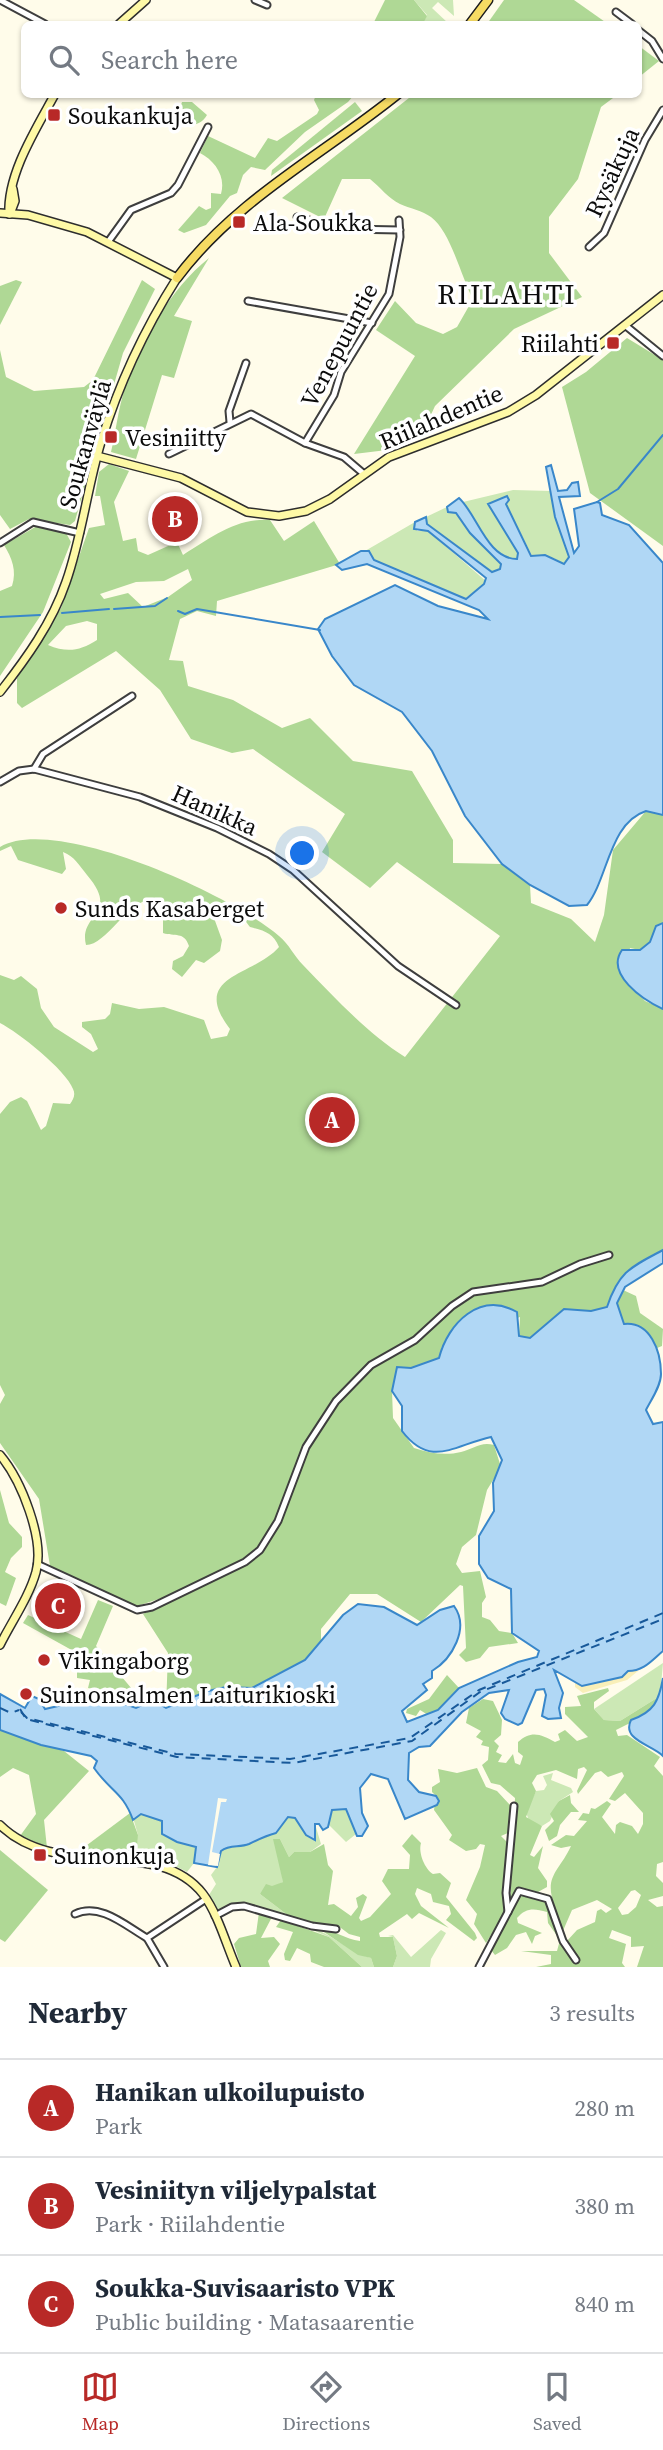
<!DOCTYPE html>
<html lang="en">
<head>
<meta charset="utf-8">
<style>
  :root { --surface:#fff; --page:#f6f6f7; --text:#1f2937; --muted:#747a83; --line:#e0e1e3; --accent:#b82927 }
  body { margin:0; font-family:"Source Serif 4",serif; background:var(--page); color:var(--text) }
  .you { position:absolute; left:303px; top:854px; width:24px; height:24px; margin:-18px; border:5px solid #fff; border-radius:50%; background:#1a73e8; box-shadow:0 0 0 10px #1a73e833 }
  .badge { display:grid; place-items:center; width:46px; height:46px; border-radius:50%; background:var(--accent); color:#fff; font-size:23px; font-weight:700 }
  .pin { position:absolute; translate:-50% -50%; border:4px solid #fff; box-shadow:0 2px 7px #0006 }
  .list { margin:0; padding:0; list-style:none }
  h2 { display:flex; justify-content:space-between; align-items:center; height:91px; margin:0; padding:0 28px; font-size:30px }
  h2 small { font-size:23px; font-weight:400; color:var(--muted) }
  .list li { display:grid; grid-template-columns:46px 1fr auto; gap:21px; align-items:center; box-sizing:border-box; height:98px; padding:0 28px; border-top:2px solid var(--line) }
  .list b { display:block; font-size:26px; white-space:nowrap }
  .list p { margin:0; font-size:23px; white-space:nowrap; color:var(--muted) }
  .list em { font-size:23px; font-style:normal; color:var(--muted) }
  .icon { flex:none; width:38px; height:38px; fill:none; stroke:currentColor; stroke-width:2; stroke-linecap:round; stroke-linejoin:round }
  .map { position:relative; flex:none; width:663px; height:1967px; overflow:hidden }
  .search { position:absolute; background:var(--surface); box-shadow:0 2px 5px #0004; left:21px; right:21px; top:21px; height:77px; display:flex; align-items:center; gap:18px; box-sizing:border-box; padding:0 24px; border-radius:10px; color:var(--muted); font-size:26px }
  .sheet { height:385px; background:var(--surface) }
  nav { display:flex; justify-content:space-around; align-items:center; box-sizing:border-box; height:98px; border-top:2px solid var(--line); background:var(--surface); font-size:19px; color:var(--muted) }
  nav a { display:grid; justify-items:center; gap:4px }
  nav .on { color:var(--accent) }
  .map>svg:first-child { display:block }
  .green { fill:#cce8b5 }
  .forest { fill:#afd895; fill-rule:evenodd }
  .sand { fill:#f9efb8 }
  .water { fill:#b0d7f5; stroke:#3987ca; stroke-width:2 }
  .pier { fill:#fffcea }
  .lines { fill:none; stroke-linecap:round; stroke-linejoin:round }
  .stream { stroke:#3987ca; stroke-width:2 }
  .ferry { stroke:#18599a; stroke-width:2; stroke-dasharray:9 7; stroke-linecap:butt }
  .street-casing { stroke:#3e3e3e; stroke-width:9 }
  .secondary-casing { stroke:#2d2d2d; stroke-width:10 }
  .primary-casing { stroke:#1c1c1c; stroke-width:11 }
  .street { stroke:#fff; stroke-width:5 }
  .secondary { stroke:#fef9a6; stroke-width:7 }
  .primary { stroke:#f6db63; stroke-width:8 }
  .poi-dot { fill:#b82927; stroke:#fff; stroke-width:2.5 }
  .labels { text-anchor:middle; dominant-baseline:central; stroke-width:7; stroke-linejoin:round; paint-order:stroke }
  .poi-label { font-size:24px; fill:#0b0b0b; stroke:#fff; text-anchor:start }
  .street-label { font-size:24px; fill:#0b0b0b; stroke:#fff }
  .quarter-label { font-size:28px; letter-spacing:2px; fill:#0b0b0b; stroke:#fff }
</style>
</head>
<body>
<div class="map">
<svg width="663" height="1967" viewBox="0 0 663 1967">
  <rect width="100%" height="100%" fill="#fffcea"/>
  <g class="green">
    <path d="M414 0H453L454 16 438 2 432 8 449 24H423L427 15Z"/>
    <path d="M513 490 551 491 569 557 564 564 553 558 532 556 506 504 507 496 488 504 519 553 517 559C495 559 474 523 462 507L463 502Z"/>
    <path d="M447 507 456 512 502 564 500 569 489 572 427 524 426 517Z"/>
    <path d="M415 522 417 531H428L487 582 464 599 374 560 370 551H365Z"/>
    <path d="M663 1663 660 1696 620 1721 604 1720 594 1709Z"/>
    <path d="M91 1688 146 1702 142 1725 82 1724Z"/>
    <path d="M330 1768 356 1834 346 1842 329 1825Z"/>
    <path d="M553 1773 551 1780 571 1788 573 1792 559 1801 550 1821 542 1826 529 1821 526 1812 536 1791 544 1790 547 1785 543 1776Z"/>
    <path d="M130 1807 198 1820 194 1863 187 1872 156 1856H137L138 1835Z"/>
    <path d="M276 1810 315 1824 321 1844 310 1852H294L289 1857 280 1839 283 1882 260 1894 294 1920 247 1903 218 1910 209 1895 216 1884 211 1875 217 1867 221 1851Z"/>
    <path d="M303 1926C330 1930 345 1951 371 1958L374 1967H362L329 1937Z"/>
    <path d="M441 1930 446 1933 431 1959 430 1967H393L397 1956 393 1937 388 1936 393 1935 411 1957Z"/>
  </g>
  <g class="forest">
    <path d="M385 0H414L427 16 423 24H373Z"/>
    <path d="M504 0H574L608 24H487Z"/>
    <path d="M639 46 659 61 639 77Z"/>
    <path d="M414 94 617 95 601 107 578 179 549 217V253L582 297 514 329 435 406 429 419 428 433 387 450 354 454 415 356 376 330 395 301 416 323 443 334 457 327 473 299C461 277 451 232 431 217 423 211 409 208 400 204 389 199 380 187 370 179H342L324 219 282 198Z"/>
    <path d="M316 95H354L348 102 305 132 265 170 251 167 243 175 237 193 230 196 206 225 184 233 178 230 199 206 206 210 211 208V193L221 194C226 176 215 161 200 153L208 136 255 158 268 138 277 141 317 114 319 110 314 100Z"/>
    <path d="M182 102H192L207 115C200 127 189 126 176 124L189 117 190 111 180 108Z"/>
    <path d="M355 102 362 111 271 176 272 170Z"/>
    <path d="M209 258 174 316 192 321 174 378 162 375 136 459 111 452C116 431 118 409 125 388 140 342 171 288 209 258Z"/>
    <path d="M16 280 22 282 0 325V286Z"/>
    <path d="M142 280 155 289 123 353 75 521 70 525 29 519 10 529 0 515V350L6 377 34 391 84 387 93 380Z"/>
    <path d="M627 338 663 360V546L590 493 562 387 586 372Z"/>
    <path d="M109 464 129 471 114 502 123 541 136 538 138 551 148 555 177 542 183 555C211 538 235 518 270 520L284 541 314 521 340 564 217 601 216 616 197 611 180 619 169 660 183 661 188 686 233 700 282 728 310 718 353 761 412 771 453 840V863L502 864 530 885 531 903 571 919 595 942 604 915 613 850 646 811 663 815V923L656 926 650 942 640 950 630 948 624 977 645 1001 663 1009V1250C631 1267 619 1271 607 1307L591 1311 564 1309 530 1339 519 1336 520 1317 442 1346 439 1358 411 1368 392 1391 393 1418 414 1448C429 1453 445 1456 461 1452 473 1449 481 1441 494 1445L501 1467 487 1490 476 1535 462 1547 456 1564 462 1573 480 1571 486 1597 482 1603V1617L490 1620 499 1631 512 1633 518 1643 489 1647 480 1658 466 1662 459 1655 466 1648 463 1586 460 1585 421 1622 377 1594H350L321 1629V1642L305 1660 253 1688 226 1687 208 1691 166 1708 168 1653 143 1614 166 1603 165 1597 137 1606 50 1566 39 1499 0 1443V1404L5 1395 0 1385V1114L10 1102 21 1097 27 1101 41 1130 46 1126 53 1103 70 1104C73 1100 76 1095 73 1089 66 1070 18 1032 0 1023V975L14 980 21 976 37 989 41 1008 54 1027 93 1052 98 1049 91 1034 82 1027V1022L105 1019 110 1014 112 1003 139 1009 164 1007 204 1020 211 1039 227 1036 230 1029C189 975 253 977 279 947 273 933 265 931 250 927 241 915 238 908 222 909L214 918 222 940 220 951 204 963 196 960 182 977 172 969 173 961 183 956 189 946C184 931 175 937 163 933V909C139 877 111 945 86 945 78 913 121 915 87 875 79 865 75 857 63 852L66 869 62 874 18 860 11 846 0 851V847C56 814 233 896 279 936 289 944 294 956 303 965 334 997 367 1033 405 1057L500 936 397 862 370 888 322 852 345 814 253 749 232 753 191 739 160 690 116 651 22 708 17 703V678L61 608 89 528 105 525 100 496H95L99 472ZM188 569 192 580 168 597 143 607 128 593 104 599 100 594 136 582 164 581ZM87 621 97 624V640C80 651 67 653 48 645L66 626Z"/>
    <path d="M37 526 66 533 71 542 43 612 0 676V591L12 586C17 571 12 558 4 545Z"/>
    <path d="M623 1290 636 1296 640 1313 663 1329 662 1346 657 1348C648 1332 643 1322 623 1325L617 1303Z"/>
    <path d="M0 1490 9 1523 22 1537V1547L11 1558 5 1572 16 1578 6 1606 0 1603Z"/>
    <path d="M98 1600 113 1606 96 1646 142 1701 88 1688 90 1680 77 1678V1653L23 1623 28 1615 81 1639Z"/>
    <path d="M447 1675 459 1688 438 1710 428 1715 420 1710 416 1716 406 1713 407 1709 429 1699Z"/>
    <path d="M608 1688 609 1691 594 1702V1709L604 1720 620 1721 660 1696 646 1715 616 1730 618 1736 627 1735 660 1757 654 1766 663 1776V1862L657 1864 656 1876 663 1883V1896L648 1900 657 1907 663 1906V1967H637L644 1946 631 1947V1937L612 1930 609 1938 626 1944 622 1963 625 1967H536L551 1964V1955L521 1951H557L560 1940 548 1923 547 1912C533 1908 526 1908 517 1918L518 1923 542 1933 535 1936 532 1944 526 1932 516 1935 507 1948 495 1955 491 1950 520 1897C535 1889 544 1903 555 1907 543 1876 559 1872 571 1846L561 1848 551 1845 566 1835 574 1836 587 1821 578 1820 583 1813 589 1814 591 1808 595 1809 607 1801 611 1804 602 1817 615 1834 616 1825 620 1822 632 1826 638 1834 643 1824V1813L625 1793 615 1801 609 1799 624 1776 622 1772 608 1777 601 1771 595 1773 578 1794 577 1791 587 1770 584 1767 578 1769 577 1779 556 1770 537 1775 532 1783 536 1791 526 1817 542 1826 530 1855 534 1857 543 1846 538 1868 547 1881V1887L538 1892 517 1890 510 1905 515 1798 500 1785 491 1783 482 1765 488 1760 489 1747 481 1745 483 1741 476 1737 481 1731 466 1723 469 1708 483 1699 493 1701 502 1720 501 1735 494 1741 499 1746 496 1752 502 1755 498 1762 506 1763 513 1754 515 1763 520 1765 523 1756 518 1752V1742C531 1730 541 1734 555 1742L560 1740 558 1734 565 1730 577 1741 588 1737 565 1714V1707L581 1706 577 1696ZM635 1890 641 1895 636 1907 628 1914 622 1915 618 1908 631 1891ZM597 1900 612 1909 606 1913 601 1909 597 1911 595 1922 577 1930 566 1942 562 1933 572 1910Z"/>
    <path d="M0 1730 64 1751 89 1771 44 1820 47 1848 20 1836 36 1814 29 1775 13 1768 0 1777Z"/>
    <path d="M477 1768 486 1787 497 1791 511 1806 510 1832 501 1836 508 1843 506 1911 486 1943 474 1924 477 1914 466 1900 480 1867 485 1845 480 1844 476 1849 466 1851 449 1840 452 1835 434 1810 436 1796 432 1792V1787L440 1782 438 1769 457 1773Z"/>
    <path d="M570 1795 571 1803 579 1812H571L560 1825 557 1836 549 1841 545 1830 554 1821 550 1814 559 1801Z"/>
    <path d="M130 1813 138 1835 137 1856 75 1854Z"/>
    <path d="M412 1834 421 1843C418 1853 425 1869 433 1874L440 1873 451 1883 446 1897 475 1933 477 1938 474 1941 446 1920 451 1914 449 1906 433 1902 431 1894 417 1888 415 1894 421 1906 449 1928 419 1913 412 1919 407 1914 379 1933 380 1937H393L397 1956 393 1967H374L371 1958 358 1955 318 1928C334 1930 345 1939 360 1941V1937L349 1934 337 1925 294 1920 260 1894 266 1884 272 1886 283 1882 273 1839H280L289 1857 294 1852H310L324 1844 328 1865 333 1871 328 1905 334 1904 351 1916 358 1907 356 1898 363 1894 367 1897 359 1918 361 1921 370 1917 391 1894 382 1881 388 1869H409L410 1855 402 1846Z"/>
    <path d="M0 1850 48 1890 5 1942 0 1939Z"/>
    <path d="M259 1912 272 1917 261 1938 274 1937 280 1944 268 1961 270 1967H241L234 1944 239 1938 256 1934Z"/>
    <path d="M281 1920 329 1937 362 1967H324L311 1962 310 1954 297 1948 290 1961 285 1960 284 1954 293 1932 276 1927Z"/>
  </g>
  <path class="sand" d="M628 1671H638L627 1680 583 1693 575 1687V1683C589 1688 617 1680 628 1671Z"/>
  <g class="water">
    <path d="M551 465 558 491 567 490 572 483 578 482 580 496 559 497 574 553 579 546 574 509 597 502 600 503 602 515 629 525 663 563V815L646 811C609 823 608 879 587 905L569 906 530 885 502 864 465 816 432 751 402 712 354 685 332 656 318 629 325 619 395 585 438 606 488 619 479 610 367 564 342 570 336 565 361 551H369L374 560 466 599 484 584 486 578 428 531 414 529 415 522 426 517 427 524 492 572 500 569 501 564 470 533 456 513 448 512 447 507 459 498C477 514 487 559 517 559L518 553 488 504 507 496 509 500 506 504 531 556 545 555 564 564 569 557 555 517 546 467Z"/>
    <path d="M663 923V1009C643 1000 605 974 622 950H640L650 942 656 926Z"/>
    <path d="M663 1250V1263L625 1287 617 1303 624 1324C650 1321 661 1351 661 1374 661 1386 651 1400 646 1410L653 1424 663 1422V1651C652 1660 644 1671 628 1671L622 1677 582 1686 554 1670 563 1693 559 1708 561 1718 548 1719 542 1716 546 1695 544 1689 536 1690 522 1723 518 1725 505 1719 501 1713 509 1690 489 1693 462 1712 430 1746 419 1747 409 1753 408 1780 419 1792 436 1796 439 1801 437 1805 405 1819 388 1779 371 1774 360 1788 362 1813 368 1826 362 1836H357L346 1809 332 1810 328 1827 323 1830 319 1824H315V1840L306 1835 295 1818 288 1817 276 1833C265 1836 259 1839 249 1844 239 1848 230 1844 221 1851L217 1867 194 1863 196 1847 177 1842 162 1834V1821L141 1814 133 1820C123 1792 111 1792 94 1768L97 1761 91 1756 41 1745 0 1730V1694L25 1708 32 1696 39 1699 45 1709 58 1706 74 1696 113 1700 136 1708 153 1700 166 1708 208 1691 226 1687 252 1688 305 1660 343 1615 358 1604 384 1607 417 1625 440 1610 454 1606C470 1628 452 1659 432 1671V1678L423 1684 427 1690 402 1711 407 1722 438 1710 459 1688 518 1662 537 1657 539 1651 512 1633 511 1589 488 1578 479 1564V1536L494 1511 493 1483 502 1460 491 1437C454 1445 431 1469 402 1431V1406L392 1391 397 1367 411 1368 439 1358C448 1323 480 1291 517 1312L519 1336 530 1338 564 1309 591 1311 607 1307C619 1271 631 1267 663 1250Z"/>
    <path d="M663 1678V1756C653 1745 621 1740 631 1720 654 1712 659 1701 663 1678Z"/>
  </g>
  <path class="pier" d="M218 1798 227 1799 226 1802H221L212 1852 220 1854 218 1866 208 1865Z"/>
  <g class="lines">
    <g class="stream">
      <path d="M597 502 618 489 663 435"/>
      <path d="M114 609 155 606 167 598"/>
      <path d="M178 611 185 614 197 609 320 630"/>
      <path d="M62 613 109 609"/>
      <path d="M0 617 40 615"/>
    </g>
    <g class="ferry">
      <path d="M0 1708 11 1713 19 1710"/>
      <path d="M20 1709 26 1719 177 1757 293 1763 412 1741 480 1692 663 1619"/>
      <path d="M21 1712 27 1718 176 1754 290 1759 410 1738 479 1690 663 1613"/>
    </g>
    <defs>
      <g id="street">
        <path d="M0 0 45 24"/>
        <path d="M255 0 267 5"/>
        <path d="M616 12 632 24"/>
        <path d="M638 30 652 41 663 59"/>
        <path d="M297 217 346 229 400 230"/>
        <path d="M108 242 131 210 171 193 178 185 208 127"/>
        <path d="M589 247 604 233 645 140 663 110"/>
        <path d="M248 301 372 323"/>
        <path d="M626 326 663 356"/>
        <path d="M230 422 229 411 246 363"/>
        <path d="M305 443 334 395 341 372 389 294 400 237 399 220"/>
        <path d="M169 454 251 414 305 443 344 457 364 474"/>
        <path d="M0 543 33 522 80 533"/>
        <path d="M34 769 43 754 132 696"/>
        <path d="M0 782 19 771 34 769 140 797 217 828 269 854 293 870 398 966 456 1005"/>
        <path d="M37 1564 137 1610 152 1607 245 1562 260 1550 278 1521 306 1447 336 1401 371 1365 415 1340 452 1306 473 1292 542 1282 580 1264 609 1255"/>
        <path d="M508 1912 506 1893 514 1806"/>
        <path d="M75 1914C100 1902 126 1926 147 1938L206 1899"/>
        <path d="M215 1916 232 1907 244 1906 312 1926 336 1929"/>
        <path d="M147 1938 164 1967"/>
        <path d="M479 1967 519 1891 548 1899 563 1941 576 1960"/>
      </g>
      <g id="secondary">
        <path d="M119 24 146 0"/>
        <path d="M0 213 28 215 87 232 177 278C144 330 119 383 101 442 87 488 82 537 66 582 52 623 26 659 0 692"/>
        <path d="M9 214C7 174 36 129 55 94"/>
        <path d="M10 214 15 201 13 189"/>
        <path d="M97 456 181 478 247 512 279 516 306 511 330 499 389 457 508 412 536 395 663 295"/>
        <path d="M0 1455C21 1480 45 1539 36 1572 29 1597 12 1621 0 1645"/>
        <path d="M0 1825C58 1882 157 1835 203 1894 218 1914 226 1944 236 1967"/>
      </g>
      <g id="primary">
        <path d="M470 24 488 0"/>
        <path d="M177 278C236 199 324 154 398 94"/>
      </g>
    </defs>
    <use href="#street" class="street-casing"/>
    <use href="#secondary" class="secondary-casing"/>
    <use href="#primary" class="primary-casing"/>
    <use href="#street" class="street"/>
    <use href="#secondary" class="secondary"/>
    <use href="#primary" class="primary"/>
  </g>
  <g class="poi-dot">
    <rect x="47" y="108" width="14" height="14" rx="3.5"/>
    <rect x="232" y="215" width="14" height="14" rx="3.5"/>
    <rect x="606" y="336" width="14" height="14" rx="3.5"/>
    <rect x="104" y="430" width="14" height="14" rx="3.5"/>
    <circle cx="61" cy="908" r="7"/>
    <circle cx="44" cy="1660" r="7"/>
    <circle cx="26" cy="1694" r="7"/>
    <rect x="33" y="1848" width="14" height="14" rx="3.5"/>
  </g>
  <g class="labels">
    <g class="poi-label">
      <text x="68" y="115">Soukankuja</text>
      <text x="253" y="222">Ala-Soukka</text>
      <text x="599" y="343" text-anchor="end">Riilahti</text>
      <text x="125" y="437">Vesiniitty</text>
      <text x="75" y="908">Sunds Kasaberget</text>
      <text x="58" y="1660">Vikingaborg</text>
      <text x="40" y="1694">Suinonsalmen Laiturikioski</text>
      <text x="54" y="1855">Suinonkuja</text>
    </g>
    <g class="street-label">
      <text transform="translate(612 172) rotate(-65)">Rysäkuja</text>
      <text transform="translate(339 345) rotate(-62)">Venepuuntie</text>
      <text transform="translate(441 417) rotate(-23)">Riilahdentie</text>
      <text transform="translate(85 444) rotate(-74)">Soukanväylä</text>
      <text transform="translate(215 810) rotate(24)">Hanikka</text>
    </g>
    <g class="quarter-label">
      <text x="507" y="294">RIILAHTI</text>
    </g>
  </g>
</svg>
<div class="you"></div>
<div class="pin badge" style="left:332px;top:1120px">A</div>
<div class="pin badge" style="left:175px;top:519px">B</div>
<div class="pin badge" style="left:58px;top:1606px">C</div>
<div class="search"><svg class="icon" aria-label="search" viewBox="0 0 24 24"><circle cx="10" cy="10" r="6"/><path d="M15 15l6 6"/></svg>Search here</div>
</div>
<section class="sheet">
<h2>Nearby<small>3 results</small></h2>
<ul class="list">
<li><span class="badge">A</span><div><b>Hanikan ulkoilupuisto</b><p>Park</p></div><em>280 m</em></li>
<li><span class="badge">B</span><div><b>Vesiniityn viljelypalstat</b><p>Park · Riilahdentie</p></div><em>380 m</em></li>
<li><span class="badge">C</span><div><b>Soukka-Suvisaaristo VPK</b><p>Public building · Matasaarentie</p></div><em>840 m</em></li>
</ul>
</section>
<nav>
<a class="on"><svg class="icon" aria-label="map" viewBox="0 0 24 24"><path d="M3 6l6-2 6 2 6-2v14l-6 2-6-2-6 2zM9 4v14M15 6v14"/></svg>Map</a>
<a><svg class="icon" aria-label="directions" viewBox="0 0 24 24"><path d="M12 3l9 9-9 9-9-9zM9 14v-3h6M13 9l2 2-2 2"/></svg>Directions</a>
<a><svg class="icon" aria-label="saved" viewBox="0 0 24 24"><path d="M7 4h10v16l-5-4-5 4z"/></svg>Saved</a>
</nav>
</body>
</html>
